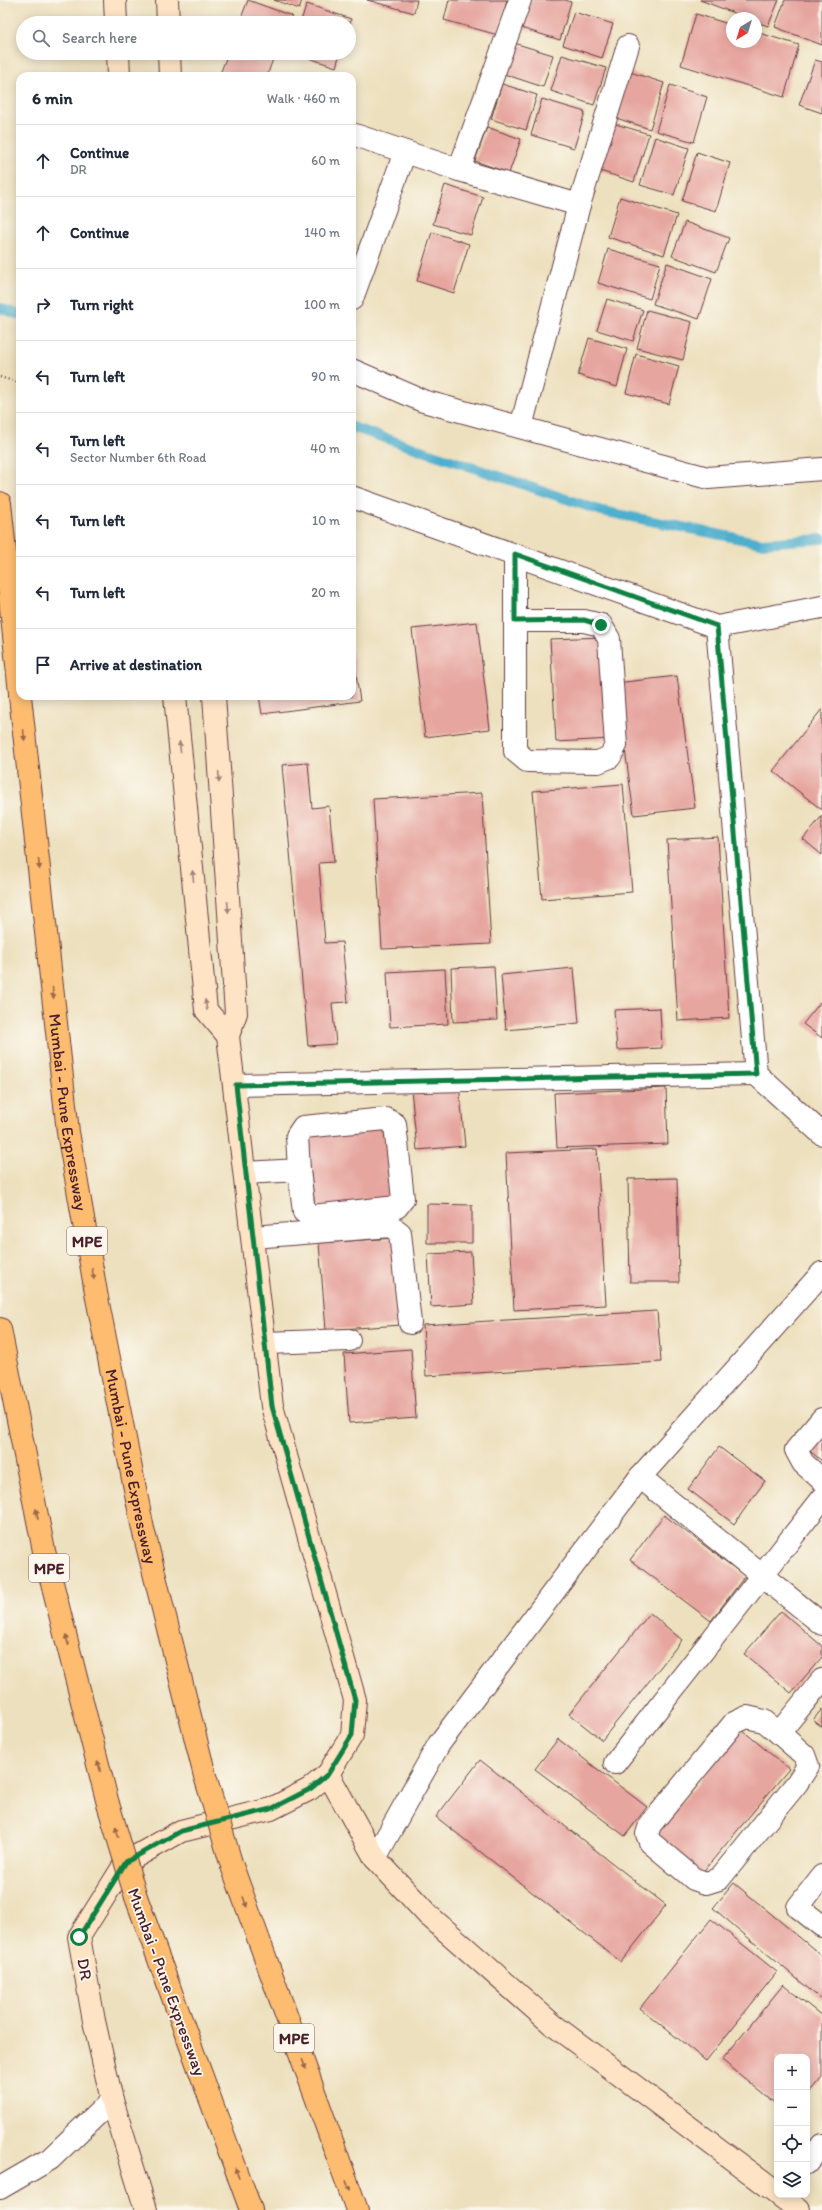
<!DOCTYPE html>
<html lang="en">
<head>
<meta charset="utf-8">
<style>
  :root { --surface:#fff; --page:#f6f6f7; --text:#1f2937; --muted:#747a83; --line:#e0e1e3 }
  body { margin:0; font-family:Itim,sans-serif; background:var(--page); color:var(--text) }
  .controls { position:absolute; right:12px; bottom:12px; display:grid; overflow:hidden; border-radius:8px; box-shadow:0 2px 10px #0003 }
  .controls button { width:36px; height:36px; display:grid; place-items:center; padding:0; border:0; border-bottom:1px solid var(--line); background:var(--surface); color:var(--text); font:20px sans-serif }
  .compass { position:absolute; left:726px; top:12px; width:36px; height:36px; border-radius:50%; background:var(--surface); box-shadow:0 2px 10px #0003; rotate:218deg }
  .stop { position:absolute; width:12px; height:12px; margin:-9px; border:3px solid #0b8043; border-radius:50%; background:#fff }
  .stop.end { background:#0b8043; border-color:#fff; box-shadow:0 1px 4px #0008 }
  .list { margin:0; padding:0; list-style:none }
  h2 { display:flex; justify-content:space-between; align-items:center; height:52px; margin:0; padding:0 16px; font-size:17px }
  h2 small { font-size:13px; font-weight:400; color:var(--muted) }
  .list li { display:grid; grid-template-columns:26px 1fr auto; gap:12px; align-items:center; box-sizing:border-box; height:72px; padding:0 16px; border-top:1px solid var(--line) }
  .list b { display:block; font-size:15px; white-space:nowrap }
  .list p { margin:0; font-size:13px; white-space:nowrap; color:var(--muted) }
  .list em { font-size:13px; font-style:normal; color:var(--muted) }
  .icon { flex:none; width:22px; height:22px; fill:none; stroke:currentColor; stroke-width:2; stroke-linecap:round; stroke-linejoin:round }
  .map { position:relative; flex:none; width:822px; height:2210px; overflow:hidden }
  .search { position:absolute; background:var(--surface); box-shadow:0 2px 10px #0003; left:16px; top:16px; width:340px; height:44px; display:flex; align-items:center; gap:10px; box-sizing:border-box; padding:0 14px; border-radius:22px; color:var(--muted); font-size:15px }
  .panel { position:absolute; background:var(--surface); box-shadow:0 2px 10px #0003; left:16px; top:72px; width:340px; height:628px; border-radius:12px }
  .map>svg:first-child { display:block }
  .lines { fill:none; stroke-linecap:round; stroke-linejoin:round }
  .stream { stroke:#4eaecd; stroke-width:10 }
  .building { fill:#e6a59f }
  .street-casing { stroke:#623c41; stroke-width:24 }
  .secondary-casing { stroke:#623c41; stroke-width:24 }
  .highway-casing { stroke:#623c41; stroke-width:24 }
  .path { stroke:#623c41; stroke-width:2.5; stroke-dasharray:1 3; stroke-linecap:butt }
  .street { stroke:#fff; stroke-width:22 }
  .secondary { stroke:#fee4c5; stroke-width:22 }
  .highway { stroke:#fdbc6f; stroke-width:22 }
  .highway-bridge-casing { stroke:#623c41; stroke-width:24; stroke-linecap:butt }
  .highway-bridge { stroke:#fdbc6f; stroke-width:22 }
  .oneway { fill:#9b664a }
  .oneway2 { fill:#a48278 }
  .route { stroke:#0b8043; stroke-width:5 }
  .labels { text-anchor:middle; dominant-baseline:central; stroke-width:3.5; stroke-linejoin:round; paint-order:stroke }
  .shield { fill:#fbf7ec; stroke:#7f6065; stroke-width:1 }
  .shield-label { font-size:16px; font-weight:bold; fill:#4a1f2b }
  .street-label { font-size:17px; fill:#4a1f2b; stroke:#fbf7ec }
</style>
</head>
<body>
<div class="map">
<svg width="822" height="2210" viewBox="0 0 822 2210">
  <rect width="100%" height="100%" fill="#fbf7ec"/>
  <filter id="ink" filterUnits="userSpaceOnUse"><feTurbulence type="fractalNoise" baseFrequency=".025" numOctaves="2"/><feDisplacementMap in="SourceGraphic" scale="8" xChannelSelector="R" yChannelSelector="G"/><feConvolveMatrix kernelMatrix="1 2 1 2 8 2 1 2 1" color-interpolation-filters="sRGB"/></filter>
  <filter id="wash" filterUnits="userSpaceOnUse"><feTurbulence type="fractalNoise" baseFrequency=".012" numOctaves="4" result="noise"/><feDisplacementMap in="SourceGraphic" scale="16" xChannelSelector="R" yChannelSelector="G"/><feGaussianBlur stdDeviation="0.9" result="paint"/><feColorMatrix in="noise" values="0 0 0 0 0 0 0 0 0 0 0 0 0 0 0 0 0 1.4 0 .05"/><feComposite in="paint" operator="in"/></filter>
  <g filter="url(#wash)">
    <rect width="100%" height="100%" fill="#ede0be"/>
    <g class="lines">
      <g class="stream">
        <path d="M0 308 20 315"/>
        <path d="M352 427 602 511 761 543 822 539"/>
      </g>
    </g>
    <g id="blocks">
      <g class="building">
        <path d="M248 0 292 16 289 23H239Z"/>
        <path d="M274 0H302L299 9Z"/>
        <path d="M367 0H417L414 13Z"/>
        <path d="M449 0H507L498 35 444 20Z"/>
        <path d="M530 0H565L571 2 560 40 521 28Z"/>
        <path d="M700 0H779L768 26 756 22V18H747Z"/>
        <path d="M785 0H822V45L775 27Z"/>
        <path d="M307 4 351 19 350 23H300Z"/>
        <path d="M574 12 613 24 602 58 563 45Z"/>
        <path d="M696 14 732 25V42H756V32L799 45 784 97 681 65Z"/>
        <path d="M514 43 553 55 543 87 504 74Z"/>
        <path d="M228 53H257L273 59 267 76H224L220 74Z"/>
        <path d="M293 53H340L336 67Z"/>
        <path d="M562 55 606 68 594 105 551 91Z"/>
        <path d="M815 60 822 62V113L799 105Z"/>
        <path d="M627 71 664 83 650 129 613 117Z"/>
        <path d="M502 84 537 95 526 130 491 119Z"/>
        <path d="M670 85 707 97 694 142 656 131Z"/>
        <path d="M542 99 585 112 574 148 531 135Z"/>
        <path d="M609 122 649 134 634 182 594 169Z"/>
        <path d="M487 127 521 139 509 173 475 161Z"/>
        <path d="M655 137 689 148 674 195 640 185Z"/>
        <path d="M697 152 730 163 716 211 682 201Z"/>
        <path d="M445 185 483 197 471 235 433 224Z"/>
        <path d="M620 197 677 215 664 255 608 237Z"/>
        <path d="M685 222 729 238 716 272 672 256Z"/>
        <path d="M432 232 469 244 454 293 417 281Z"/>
        <path d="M608 249 660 264 650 299 598 283Z"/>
        <path d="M667 263 712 279 699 319 653 304Z"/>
        <path d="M607 299 643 310 633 341 597 330Z"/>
        <path d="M647 310 692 322 683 360 637 348Z"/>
        <path d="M589 338 627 349 617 387 578 375Z"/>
        <path d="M636 354 679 366 669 404 626 393Z"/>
        <path d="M477 622 490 729 425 737 412 629Z"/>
        <path d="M605 637 611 739 556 742 550 639Z"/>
        <path d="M352 649 360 701 262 714 259 696H352Z"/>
        <path d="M677 676 695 808 634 815 616 683Z"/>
        <path d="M822 709V810L773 771Z"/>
        <path d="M308 763 312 808 329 806 334 862 319 863 325 943 342 942 348 1002 332 1003 336 1044 308 1046 282 765Z"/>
        <path d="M623 784 632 892 542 899 533 791Z"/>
        <path d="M482 793 491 944 382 949 373 799Z"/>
        <path d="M822 816V855L803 839Z"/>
        <path d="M718 837 729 1018 678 1021 667 840Z"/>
        <path d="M494 966 497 1020 453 1022 451 968Z"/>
        <path d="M574 968 579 1023 506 1030 501 975Z"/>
        <path d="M445 969 448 1024 390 1027 387 972Z"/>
        <path d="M822 1000V1038L803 1024Z"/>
        <path d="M660 1008 662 1048 617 1050 614 1010Z"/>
        <path d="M459 1084 465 1146 417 1150 411 1089Z"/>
        <path d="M666 1088 668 1144 557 1148 554 1093Z"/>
        <path d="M383 1124 393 1198 315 1208 306 1134Z"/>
        <path d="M597 1149 606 1305 514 1310 506 1153Z"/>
        <path d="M677 1178 679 1282H630L628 1179Z"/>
        <path d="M427 1204 472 1205V1243H427Z"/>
        <path d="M395 1238 402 1325 326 1330 319 1243Z"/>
        <path d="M471 1252 474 1304 431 1307 428 1254Z"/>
        <path d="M657 1311 661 1362 426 1376 423 1325Z"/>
        <path d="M411 1349 416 1418 349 1423 344 1354Z"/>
        <path d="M822 1429V1461L806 1448Z"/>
        <path d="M719 1447 765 1481 734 1524 688 1489Z"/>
        <path d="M664 1515 745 1576 711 1621 630 1560Z"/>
        <path d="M781 1611 822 1646V1657L791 1693 744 1654Z"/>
        <path d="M650 1613 682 1640 602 1740 569 1714Z"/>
        <path d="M822 1709V1727L813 1720Z"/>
        <path d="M742 1730 789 1769 701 1874 654 1835Z"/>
        <path d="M558 1739 647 1807 625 1836 535 1769Z"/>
        <path d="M480 1760 666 1905 621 1962 436 1817Z"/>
        <path d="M734 1883 822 1956V2000L713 1908Z"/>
        <path d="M711 1919 777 1972 706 2061 640 2008Z"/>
        <path d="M783 1985 822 2016V2077L807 2095V2057H777V2105L722 2060Z"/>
      </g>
    </g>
  </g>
  <g filter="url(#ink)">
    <use href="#blocks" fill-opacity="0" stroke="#623c41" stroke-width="1"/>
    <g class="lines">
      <defs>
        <g id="street">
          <path d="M520 0 459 170 579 205"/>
          <path d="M352 134 459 170"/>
          <path d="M352 299 405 152"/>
          <path d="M352 370 423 401 708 478 822 469"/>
          <path d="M521 427 579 205 628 46"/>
          <path d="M352 497 717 627 822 607"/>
          <path d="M515 621H584L601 625 609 639 616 745 610 757 598 762 527 761 515 751V555"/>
          <path d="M717 627 756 1074 822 1134"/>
          <path d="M236 1085 756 1074"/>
          <path d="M245 1173 299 1170 297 1136 303 1127 386 1119 395 1124 403 1199 397 1207 312 1216 304 1212 299 1170"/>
          <path d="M253 1237 391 1226 400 1233 410 1323"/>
          <path d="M265 1343 349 1340"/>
          <path d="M822 1419 796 1450 803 1463 822 1480"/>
          <path d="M640 1477 822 1624"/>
          <path d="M747 1717 764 1721 779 1733 804 1755 808 1766 797 1783 719 1879 706 1883 694 1879 650 1842 647 1834 650 1825 734 1723Z"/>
          <path d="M779 1733 822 1680"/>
          <path d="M615 1763 822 1499"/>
          <path d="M375 1858 439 1744 640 1477 822 1273"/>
          <path d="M822 1876 798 1907 822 1926"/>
          <path d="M807 2163 822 2145"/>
          <path d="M0 2188 50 2159 112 2100"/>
        </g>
        <g id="secondary">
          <path d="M115 0 116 23"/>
          <path d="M167 0 168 23"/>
          <path d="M118 53 119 76"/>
          <path d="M169 53 170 76"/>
          <path d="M175 696 206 1010 228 1036"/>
          <path d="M328 1774 375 1858 428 1915 552 2024 777 2193"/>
          <path d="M779 2195 799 2210"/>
          <path d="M146 2210 112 2100 94 2021 79 1937 126 1862 181 1831 271 1809 310 1789 328 1774 352 1735 355 1700 272 1406 228 1036 236 1013 214 696"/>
        </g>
        <g id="highway">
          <path d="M0 503 20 693"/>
          <path id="s1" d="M20 696 68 1132 97 1298 143 1529 205 1776"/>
          <path d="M0 1329 44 1551 108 1804"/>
          <path d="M232 1866 357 2210"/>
          <path d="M136 1897 251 2210"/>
        </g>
      </defs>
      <use href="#street" class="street-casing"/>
      <use href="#secondary" class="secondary-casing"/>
      <use href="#highway" class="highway-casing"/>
      <path class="path" d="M0 377 20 383"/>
      <use href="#street" class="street"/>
      <use href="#secondary" class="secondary"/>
      <use href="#highway" class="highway"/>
      <defs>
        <g id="highway-bridge">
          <path d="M205 1776 232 1866"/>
          <path d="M108 1804 136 1897"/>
        </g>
      </defs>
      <use href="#highway-bridge" class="highway-bridge-casing"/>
      <use href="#highway-bridge" class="highway-bridge"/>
    </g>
    <defs><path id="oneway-solid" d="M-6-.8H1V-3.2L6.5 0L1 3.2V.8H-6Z"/></defs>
    <g class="oneway">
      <use href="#oneway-solid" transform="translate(24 735) rotate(84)"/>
      <use href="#oneway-solid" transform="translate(39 864) rotate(84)"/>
      <use href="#oneway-solid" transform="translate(53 993) rotate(84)"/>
      <use href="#oneway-solid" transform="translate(93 1274) rotate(80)"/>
      <use href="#oneway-solid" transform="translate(37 1514) rotate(-101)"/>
      <use href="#oneway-solid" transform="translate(67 1640) rotate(-104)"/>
      <use href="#oneway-solid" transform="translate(99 1766) rotate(-104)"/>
      <use href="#oneway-solid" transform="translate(117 1832) rotate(-106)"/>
      <use href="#oneway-solid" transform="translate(245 1902) rotate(70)"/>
      <use href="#oneway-solid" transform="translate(304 2064) rotate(70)"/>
      <use href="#oneway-solid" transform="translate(237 2173) rotate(-110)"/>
      <use href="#oneway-solid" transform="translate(348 2186) rotate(70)"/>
    </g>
    <g class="oneway2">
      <use href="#oneway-solid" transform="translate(180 747) rotate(-96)"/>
      <use href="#oneway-solid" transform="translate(219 777) rotate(86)"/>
      <use href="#oneway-solid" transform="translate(193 876) rotate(-96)"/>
      <use href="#oneway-solid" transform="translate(228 907) rotate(86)"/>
      <use href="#oneway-solid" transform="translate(206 1005) rotate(-101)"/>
    </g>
  </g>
  <g class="lines" filter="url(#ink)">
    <path class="route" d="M79 1937 126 1862 181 1831 271 1809 310 1789 328 1774 352 1735 355 1700 272 1406 236 1085 756 1074 717 626 515 554V621L584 620 601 625"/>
  </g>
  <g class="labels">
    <g class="shield">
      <rect x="67" y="1227" width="40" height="28" rx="3"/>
      <rect x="29" y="1554" width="40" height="28" rx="3"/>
      <rect x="274" y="2024" width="40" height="28" rx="3"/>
    </g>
    <g class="shield-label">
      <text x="87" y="1241">MPE</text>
      <text x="49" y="1568">MPE</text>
      <text x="294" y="2038">MPE</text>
    </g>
    <g class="street-label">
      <text stroke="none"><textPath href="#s1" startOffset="419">Mumbai - Pune Expressway</textPath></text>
      <text stroke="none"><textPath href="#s1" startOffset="779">Mumbai - Pune Expressway</textPath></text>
      <text transform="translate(85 1969) rotate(80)">DR</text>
      <text transform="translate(167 1982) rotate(70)">Mumbai - Pune Expressway</text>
    </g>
  </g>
</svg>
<div class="controls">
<button>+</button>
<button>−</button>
<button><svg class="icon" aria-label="locate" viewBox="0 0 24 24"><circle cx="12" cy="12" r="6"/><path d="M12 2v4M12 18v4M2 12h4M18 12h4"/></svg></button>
<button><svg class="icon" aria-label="layers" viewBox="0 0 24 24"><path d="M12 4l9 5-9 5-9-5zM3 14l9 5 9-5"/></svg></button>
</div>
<svg class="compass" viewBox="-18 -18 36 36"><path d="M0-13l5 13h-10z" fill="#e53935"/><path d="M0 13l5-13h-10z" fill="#747a83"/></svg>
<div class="stop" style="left:79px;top:1937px"></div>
<div class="stop end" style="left:601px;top:625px"></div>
<div class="search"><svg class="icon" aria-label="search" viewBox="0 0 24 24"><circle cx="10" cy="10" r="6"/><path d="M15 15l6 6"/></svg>Search here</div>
<section class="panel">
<h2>6 min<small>Walk · 460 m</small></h2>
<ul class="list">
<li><svg class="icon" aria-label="ahead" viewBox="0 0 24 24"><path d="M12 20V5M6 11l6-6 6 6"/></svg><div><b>Continue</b><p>DR</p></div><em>60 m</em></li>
<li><svg class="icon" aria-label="ahead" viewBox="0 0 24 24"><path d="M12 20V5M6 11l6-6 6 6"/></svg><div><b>Continue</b></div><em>140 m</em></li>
<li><svg class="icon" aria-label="right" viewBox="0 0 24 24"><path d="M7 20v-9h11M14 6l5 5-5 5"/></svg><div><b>Turn right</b></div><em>100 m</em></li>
<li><svg class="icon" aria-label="left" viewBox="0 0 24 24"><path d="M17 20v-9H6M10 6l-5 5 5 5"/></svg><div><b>Turn left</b></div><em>90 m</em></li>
<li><svg class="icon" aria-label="left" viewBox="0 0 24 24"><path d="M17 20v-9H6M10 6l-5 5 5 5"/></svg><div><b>Turn left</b><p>Sector Number 6th Road</p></div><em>40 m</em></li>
<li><svg class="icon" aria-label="left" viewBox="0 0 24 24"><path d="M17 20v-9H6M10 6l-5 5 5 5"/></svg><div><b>Turn left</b></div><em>10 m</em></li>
<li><svg class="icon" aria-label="left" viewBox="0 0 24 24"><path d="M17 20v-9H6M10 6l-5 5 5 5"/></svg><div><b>Turn left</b></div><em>20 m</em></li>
<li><svg class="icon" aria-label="arrive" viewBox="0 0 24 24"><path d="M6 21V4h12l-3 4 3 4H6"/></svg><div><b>Arrive at destination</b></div></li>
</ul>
</section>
</div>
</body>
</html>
